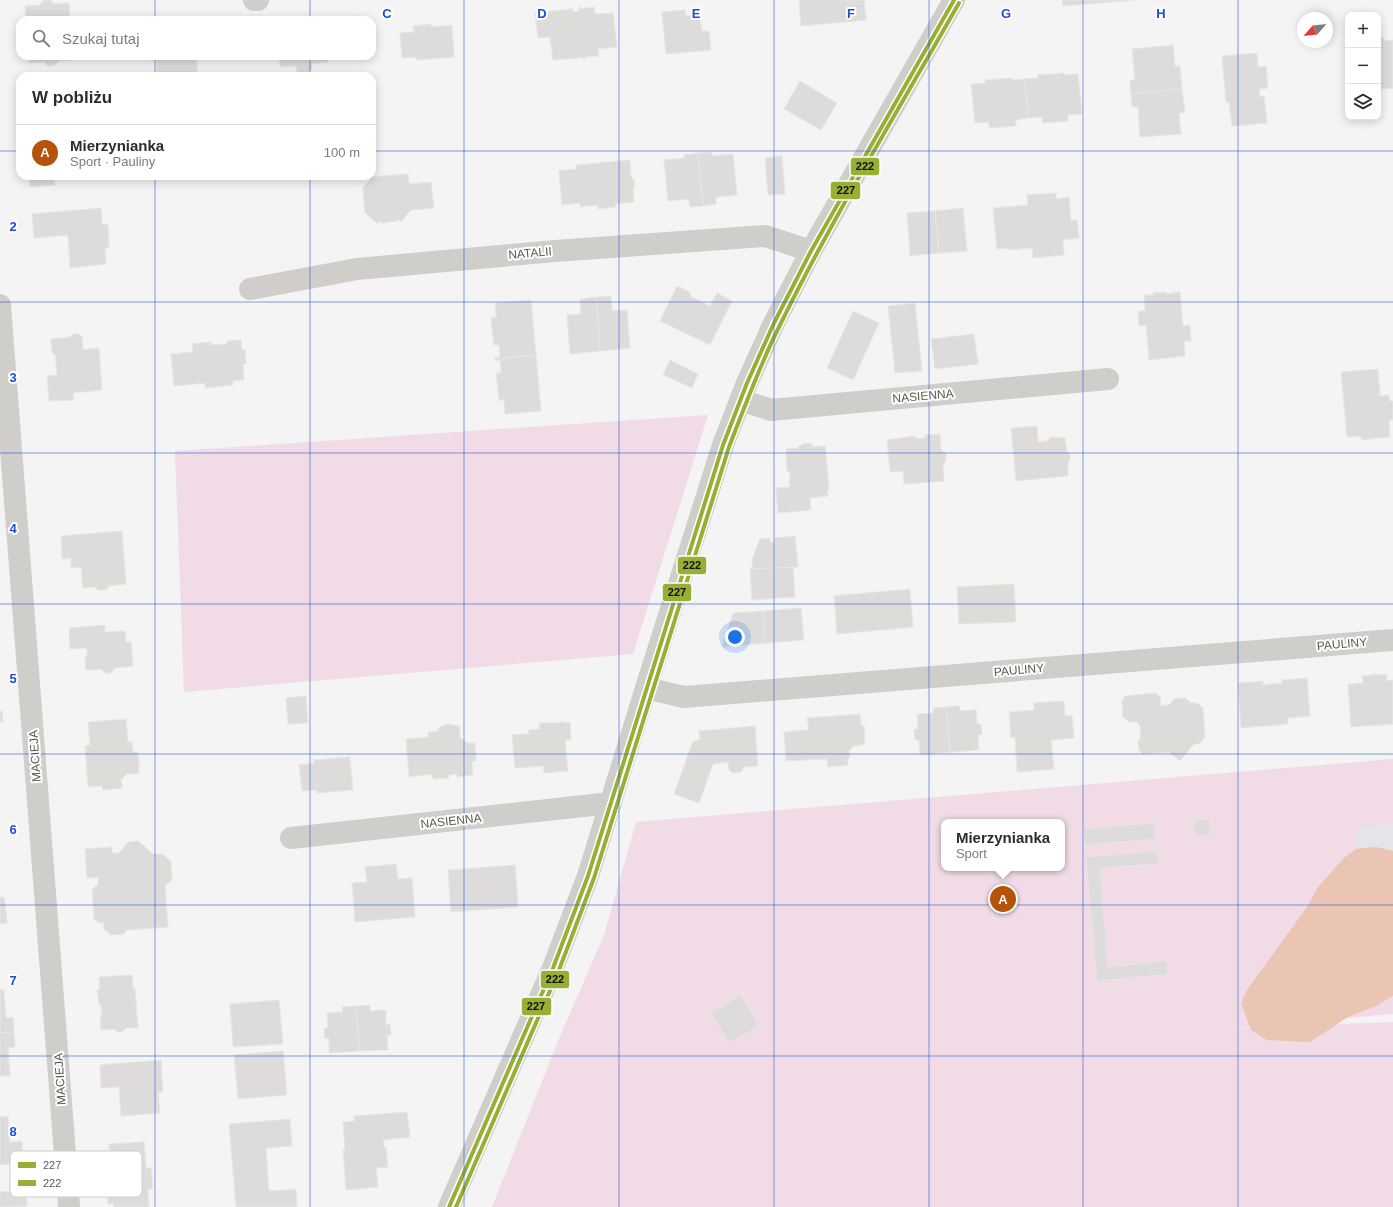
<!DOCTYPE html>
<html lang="pl">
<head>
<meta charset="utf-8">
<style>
  :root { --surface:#fff; --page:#f7f7f7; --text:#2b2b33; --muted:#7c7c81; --line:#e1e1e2; --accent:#b45309 }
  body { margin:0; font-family:Arial,sans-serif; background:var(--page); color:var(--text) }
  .controls { position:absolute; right:12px; top:12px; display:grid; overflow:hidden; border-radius:8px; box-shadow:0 2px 10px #0003 }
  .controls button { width:36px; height:36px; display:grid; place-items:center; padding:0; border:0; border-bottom:1px solid var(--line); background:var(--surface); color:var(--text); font:20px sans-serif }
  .compass { position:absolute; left:1297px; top:12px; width:36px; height:36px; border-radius:50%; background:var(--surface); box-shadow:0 2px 10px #0003; rotate:242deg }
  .you { position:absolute; left:735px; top:637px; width:14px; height:14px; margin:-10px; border:3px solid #fff; border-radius:50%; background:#1a73e8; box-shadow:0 0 0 6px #1a73e833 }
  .badge { display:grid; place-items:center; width:26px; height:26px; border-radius:50%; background:var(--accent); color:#fff; font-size:13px; font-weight:700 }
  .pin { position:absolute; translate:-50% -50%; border:2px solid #fff; box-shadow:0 1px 4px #0006 }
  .popup { position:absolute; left:941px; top:819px; width:124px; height:52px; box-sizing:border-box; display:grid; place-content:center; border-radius:8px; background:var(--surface); filter:drop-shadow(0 1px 3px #0005); font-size:13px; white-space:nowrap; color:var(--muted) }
  .popup b { font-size:15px; color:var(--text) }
  .popup::after { content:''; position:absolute; left:50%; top:100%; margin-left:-8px; border:8px solid transparent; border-top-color:var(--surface) }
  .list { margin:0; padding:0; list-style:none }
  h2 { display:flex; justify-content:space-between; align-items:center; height:52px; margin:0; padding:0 16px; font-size:17px }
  h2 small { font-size:13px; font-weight:400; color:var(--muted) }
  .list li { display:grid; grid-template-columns:26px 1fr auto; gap:12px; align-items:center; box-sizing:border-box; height:56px; padding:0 16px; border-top:1px solid var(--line) }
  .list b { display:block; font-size:15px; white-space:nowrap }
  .list p { margin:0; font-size:13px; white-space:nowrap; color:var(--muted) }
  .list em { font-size:13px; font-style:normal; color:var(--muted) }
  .icon { flex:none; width:22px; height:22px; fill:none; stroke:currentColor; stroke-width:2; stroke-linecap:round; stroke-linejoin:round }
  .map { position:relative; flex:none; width:1393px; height:1207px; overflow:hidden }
  .search { position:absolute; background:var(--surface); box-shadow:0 2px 10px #0003; left:16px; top:16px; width:360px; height:44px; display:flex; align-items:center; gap:10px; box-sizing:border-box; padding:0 14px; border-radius:12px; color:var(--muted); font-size:15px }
  .panel { position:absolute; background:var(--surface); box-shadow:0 2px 10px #0003; left:16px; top:72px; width:360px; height:108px; border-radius:12px }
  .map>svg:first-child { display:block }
  .green { fill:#f0dbe6; fill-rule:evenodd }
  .sand { fill:#e4e5e9 }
  .water { fill:#eac5b4 }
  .building { fill:#dddcdb; stroke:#e6e6e5 }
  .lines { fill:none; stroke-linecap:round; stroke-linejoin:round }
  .minor { stroke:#cfcecb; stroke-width:22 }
  .bus-1-casing { stroke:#fff; stroke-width:7 }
  .bus-2-casing { stroke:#fff; stroke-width:7 }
  .bus-1 { stroke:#98ae35; stroke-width:4 }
  .bus-2 { stroke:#98ae35; stroke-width:4 }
  .grid { fill:none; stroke:#1d4ed8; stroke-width:1; stroke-opacity:0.55 }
  .labels { text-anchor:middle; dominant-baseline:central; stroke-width:4; stroke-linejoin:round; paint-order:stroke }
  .street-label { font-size:12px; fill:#5f574c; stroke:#fff }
  .key { fill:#fff; stroke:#cfcdc9; stroke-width:1 }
  .key-label { font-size:11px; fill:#5f574c }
  .grid-label { font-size:13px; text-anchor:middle; font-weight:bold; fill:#1d4ed8; stroke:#fff; stroke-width:4; stroke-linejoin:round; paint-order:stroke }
  .line-badge { stroke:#fff; stroke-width:1.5 }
  .pale-badge-label { font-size:11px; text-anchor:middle; font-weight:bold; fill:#111 }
</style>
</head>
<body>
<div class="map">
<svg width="1393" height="1207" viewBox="0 0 1393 1207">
  <rect width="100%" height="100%" fill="#f4f4f4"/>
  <g class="green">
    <path d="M708 415 633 654 184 692 175 451Z"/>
    <path d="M1393 759V1014L1235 1028 1393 1022V1207H492L558 1041 604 935 636 822ZM944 822H1062V868H944Z"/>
  </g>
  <path class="sand" d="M1384 824H1393V851L1376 847 1356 849 1358 842 1355 827Z"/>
  <path class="water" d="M1376 847 1393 851V996L1374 1007 1348 1017 1310 1042 1267 1040 1251 1030 1241 1003 1247 990 1307 907 1318 887 1334 869 1345 857 1356 849Z"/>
  <g class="building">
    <path d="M50 0 55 4 69 3 70 20H26L25 6 40 5 43 1Z"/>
    <path d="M799 0H864L866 20 801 26Z"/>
    <path d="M1062 0H1099L1100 3 1063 6Z"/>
    <path d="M1099 0H1135L1100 3Z"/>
    <path d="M580 6V9L594 7 595 14 613 13 617 47 598 49 599 56 585 57V60H584L583 57 577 58V60L575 58 553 60 550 37 538 38 535 13 571 9V7H572L573 12 579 11V7Z"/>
    <path d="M685 10 686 16 700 14 702 31H709L711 50 666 54 662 12Z"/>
    <path d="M186 17V20H161L160 19Z"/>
    <path d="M431 24V27L452 25 454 57 416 60V57L402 58 400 33 414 32 413 26Z"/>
    <path d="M1380 35 1384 39V41L1393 40V88L1380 89 1378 94V36Z"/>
    <path d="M1173 45 1175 66H1180L1182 89 1131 94 1130 80H1135L1132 49Z"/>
    <path d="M1257 53 1258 67 1266 66 1268 88 1259 89 1260 97 1264 96 1267 123 1232 126 1229 102H1226L1222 56Z"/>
    <path d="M29 56H73V60L59 61 55 65 48 66 44 62 29 63Z"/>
    <path d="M156 56H196L198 76H157Z"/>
    <path d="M279 56H328V62L312 64V68L308 74 301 75 296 70V66L280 67Z"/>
    <path d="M1064 73V75L1078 74 1082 114 1068 115V121L1042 123V117L1028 118 1025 79 1038 78V75Z"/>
    <path d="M1011 78 1012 80 1025 79 1028 118 1015 120 1016 126 989 128V122L975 123 971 84 985 83V80Z"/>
    <path d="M800 81 837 103 821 130 784 109Z"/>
    <path d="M1182 89 1185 112 1179 113 1181 134 1140 137 1138 107H1132L1131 94Z"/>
    <path d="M712 152V156L733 154 737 195 716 197V204L703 206 698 153Z"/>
    <path d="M698 153 703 206 690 207 689 199 668 201 664 160 685 158 684 155Z"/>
    <path d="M782 156 785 194 768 195 765 158Z"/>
    <path d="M630 160 631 177 634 180 635 186 633 189 634 202 615 204 616 207 598 209V205L580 207V203L562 205 559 171 576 169V165Z"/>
    <path d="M408 174 409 184 431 182 434 208 411 210 401 222 398 219 397 221 383 223 380 221 378 224 365 213 363 188 372 177Z"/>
    <path d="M30 176H54L55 185 30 187Z"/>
    <path d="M1056 193V199L1069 197 1071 220H1077L1079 238 1063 240 1064 255 1033 258 1032 248 1009 250V248L997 249 993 208 1028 205 1027 195Z"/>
    <path d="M101 208 102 225 108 224 109 248H105L106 264 70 268 68 235 34 238 32 214Z"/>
    <path d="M963 208 967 251 939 253 935 211Z"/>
    <path d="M935 211 939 253 910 256 907 213Z"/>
    <path d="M677 286 691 293 690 296 710 306 717 293 732 301 710 345 660 321Z"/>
    <path d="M1166 292V294L1180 292 1183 326 1190 325 1191 341H1184L1185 356 1149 360 1146 325 1139 326 1138 311H1145L1144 295H1153V293Z"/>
    <path d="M611 296 612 311 627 310 630 348 600 351 596 297Z"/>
    <path d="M596 297 600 351 570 354 567 315 581 314 580 299Z"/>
    <path d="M531 300 536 355 495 359V357H500L499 345H494L491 318 496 317 495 303Z"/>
    <path d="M915 303 922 371 895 373 888 306Z"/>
    <path d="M853 311 879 323 853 380 827 368Z"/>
    <path d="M73 334H77L82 336 83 350 99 348 102 390 73 393 74 400 49 401 47 376 57 375 55 354H52L51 339 70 337Z"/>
    <path d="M974 334 978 364 935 369 931 339Z"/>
    <path d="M241 340 242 350H245L246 364H243L244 380 233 381V385L205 388V383L174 386 171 354 193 352 192 344 211 342V345L227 344V341Z"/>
    <path d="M536 355 541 411 505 414 504 400H499L496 373H501L500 360 495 361V359Z"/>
    <path d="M670 360 698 374 692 388 663 375Z"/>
    <path d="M1378 369 1380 396 1389 395 1390 401H1393V420H1389L1390 437 1361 440V436L1347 437 1341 372Z"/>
    <path d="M1037 426 1038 442 1047 441 1051 437 1065 438 1067 452 1070 454V460L1068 463V476L1016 481 1011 428Z"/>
    <path d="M940 434 941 450 946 454V460L943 465 944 481 904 484 903 471 890 472 887 440 915 436 916 439 925 438V435Z"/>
    <path d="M805 443 812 444V447L825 446 829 490H827L828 496 810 498 811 510 778 513 776 488 790 487 789 481 788 480 790 479V472L787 471 786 449 798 448 799 446Z"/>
    <path d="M122 531 126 584 109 586 106 590H98L95 587 83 588 81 567 71 568V558L62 559 61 536Z"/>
    <path d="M795 536 798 567 753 570 752 560 760 539 770 538V542H775L774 538Z"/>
    <path d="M793 567 795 597 752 600 750 569Z"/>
    <path d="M1014 584 1016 622 959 624 957 587Z"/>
    <path d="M910 589 913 627 837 634 834 596Z"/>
    <path d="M801 608 804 640 765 643 763 611Z"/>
    <path d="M763 611 765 643 722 647 733 613Z"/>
    <path d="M105 625V632L125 631 126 642H131L133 666 115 668 111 673H106L101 669 86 670 85 656H87V648L70 649 69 628Z"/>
    <path d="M1374 673 1375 675 1387 674V681L1393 680V724L1351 727 1348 684 1363 683 1362 676 1374 675Z"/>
    <path d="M1307 678 1310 716 1287 718 1288 724 1241 728 1238 683 1263 681V685L1282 683V680Z"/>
    <path d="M1155 693 1160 697 1161 706 1169 705 1174 699 1185 698 1191 703H1197L1203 708 1205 737 1199 744H1194L1180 761 1169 752 1143 754 1139 750 1138 741 1141 737 1140 725 1137 722H1130L1123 717 1122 701 1125 696Z"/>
    <path d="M306 696 308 723 288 724 286 698Z"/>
    <path d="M1064 701 1065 716 1072 715 1074 738 1051 740 1054 769 1017 772 1015 737 1011 738 1009 712 1034 710V703Z"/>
    <path d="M959 706 960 711 976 710 977 724H981L982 735H978L979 750 950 752 946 707Z"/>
    <path d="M946 707 950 752 920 755 919 740H915L914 729H918L917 714 933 713V708Z"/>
    <path d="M0 711H2L3 722H0Z"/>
    <path d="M860 714 861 726H864L865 743H863V745L854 746 849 751 850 757 848 758V765L828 767 827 759 786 761 784 732 809 730 807 718Z"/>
    <path d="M126 719 128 742H132L133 752H137L139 758V773L127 774 121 780 122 788 103 790 102 786 88 787 85 746 90 745 88 722Z"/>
    <path d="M563 721 564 723 570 722 571 740H565L568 771 544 773 543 766 515 768 512 735 529 734 528 730 540 729 539 723H561V722Z"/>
    <path d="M446 724 459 726 460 737 467 743H475L476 761H472L473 775 457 777V774L448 775 449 778 433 779 432 774 409 777 406 739 429 737 428 732 439 731 438 728Z"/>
    <path d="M755 726 758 766 744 767 741 772 733 773 729 770 728 762 713 764 699 803 674 794 693 741 700 740 699 731Z"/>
    <path d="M350 757 353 790 317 793V790L302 791 299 765 314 763V760Z"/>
    <path d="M1210 819 1211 835 1195 836 1194 820Z"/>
    <path d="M1155 823 1156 839 1085 845 1083 829Z"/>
    <path d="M138 841 153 854H162L171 861 172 880 165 886 168 927 127 930 123 934 111 935 104 929V923H99L94 919 92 890 96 886 98 885V877L87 878 85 849 112 847V853H119L128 842Z"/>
    <path d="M1157 851 1158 864 1100 868 1108 967 1167 961 1168 974 1097 981 1086 857Z"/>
    <path d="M396 864 398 879 412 878 415 917 355 922 352 883 367 882 365 867Z"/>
    <path d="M515 865 518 907 451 912 448 870Z"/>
    <path d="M0 897H4L6 910H0Z"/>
    <path d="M0 910H6L7 923 0 924Z"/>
    <path d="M132 975 133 988H135L138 1028H126L122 1032H117L114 1029 101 1030 100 1016 102 1015 101 1005H99L97 990H100L99 977Z"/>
    <path d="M0 990H4L6 1018 13 1017 14 1032 0 1033Z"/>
    <path d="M741 995 759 1026 729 1043 711 1013Z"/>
    <path d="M279 1000 283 1044 233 1047 230 1004Z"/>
    <path d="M370 1005V1011L386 1010V1025L390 1024 391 1035H387L388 1050 359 1051 356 1006Z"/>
    <path d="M356 1006 359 1051 329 1053V1038L325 1039 324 1028H328L327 1013 343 1012 342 1007Z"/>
    <path d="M14 1032 15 1047 8 1048 10 1076H0V1033Z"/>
    <path d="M283 1051 287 1095 238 1099 234 1055Z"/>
    <path d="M161 1060 163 1092H158L160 1113 121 1116 119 1087 101 1088 100 1065Z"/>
    <path d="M407 1112 410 1137 383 1140 384 1147H386L388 1167 376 1168 378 1187 346 1190 343 1150H345L343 1122 354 1121V1116Z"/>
    <path d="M8 1116 10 1142 22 1141 23 1163 0 1165V1117Z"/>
    <path d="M290 1119 292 1146 266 1148 269 1191 296 1189 297 1207H236L229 1124Z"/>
    <path d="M144 1142 146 1168H151L153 1189H148L149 1207H114L113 1203 108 1204 107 1189H112L109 1144Z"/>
    <path d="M26 1191 27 1206 0 1207V1192Z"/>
  </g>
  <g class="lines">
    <g class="minor">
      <path d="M254 0H258"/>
      <path d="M250 289 357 269 555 251 765 236 811 251"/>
      <path d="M0 305 69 1207"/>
      <path d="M740 400 771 410 1108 379"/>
      <path d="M646 688 684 697 1393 640"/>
      <path d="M291 838 611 803"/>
      <path d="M449 1207 553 968 588 876 646 688 723 445 747 383 774 323 811 251 954 0"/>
    </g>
    <defs>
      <path id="bus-1" d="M449 1207 553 968 588 876 723 445 747 383 774 323 811 251 954 0"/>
      <path id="bus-2" d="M456 1207 559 970 594 878 729 447C745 406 760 364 780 325 834 215 899 109 959 3"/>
    </defs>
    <use href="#bus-1" class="bus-1-casing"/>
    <use href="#bus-2" class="bus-2-casing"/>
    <use href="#bus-1" class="bus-1"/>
    <use href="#bus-2" class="bus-2"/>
  </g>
  <path class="grid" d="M155 0V20M310 0V20M464 0V1207M619 0V1207M774 0V1207M929 0V1207M1083 0V1207M1238 0V1207M155 56V76M310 56V76M0 151H20M372 151H1393M155 176V1207M310 176V1207M0 302H1393M0 453H1393M0 604H1393M0 754H1393M0 905H1393M0 1056H1393"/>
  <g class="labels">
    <g class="street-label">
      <text transform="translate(530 253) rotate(-5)">NATALII</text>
      <text transform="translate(923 396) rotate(-5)">NASIENNA</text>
      <text transform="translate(1342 644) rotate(-5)">PAULINY</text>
      <text transform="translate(1019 670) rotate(-5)">PAULINY</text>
      <text transform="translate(35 756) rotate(-94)">MACIEJA</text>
      <text transform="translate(451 821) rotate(-6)">NASIENNA</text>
      <text transform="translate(60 1079) rotate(-94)">MACIEJA</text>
    </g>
  </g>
  <rect x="10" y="1151" width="132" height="46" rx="6" class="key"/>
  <rect x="18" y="1162" width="18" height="6" fill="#98ae35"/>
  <rect x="18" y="1180" width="18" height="6" fill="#98ae35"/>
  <g class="key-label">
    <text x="43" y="1169">227</text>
    <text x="43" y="1187">222</text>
  </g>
  <g class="grid-label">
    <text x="387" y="18">C</text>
    <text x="542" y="18">D</text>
    <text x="696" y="18">E</text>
    <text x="851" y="18">F</text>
    <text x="1006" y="18">G</text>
    <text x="1161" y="18">H</text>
    <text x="13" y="231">2</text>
    <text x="13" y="382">3</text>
    <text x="13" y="533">4</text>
    <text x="13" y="683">5</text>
    <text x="13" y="834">6</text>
    <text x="13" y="985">7</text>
    <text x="13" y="1136">8</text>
  </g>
  <g class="line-badge">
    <rect x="850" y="157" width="30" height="19" rx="4" fill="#98ae35"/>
    <rect x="830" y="181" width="31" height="19" rx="4" fill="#98ae35"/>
    <rect x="677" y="556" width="30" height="19" rx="4" fill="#98ae35"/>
    <rect x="662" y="583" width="30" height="19" rx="4" fill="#98ae35"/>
    <rect x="540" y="970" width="30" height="19" rx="4" fill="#98ae35"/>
    <rect x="521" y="997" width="31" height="19" rx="4" fill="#98ae35"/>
  </g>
  <g class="pale-badge-label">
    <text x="865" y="170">222</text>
    <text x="846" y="194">227</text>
    <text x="692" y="569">222</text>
    <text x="677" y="596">227</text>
    <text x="555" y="983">222</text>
    <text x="536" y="1010">227</text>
  </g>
</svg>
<div class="controls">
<button>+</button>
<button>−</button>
<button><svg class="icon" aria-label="layers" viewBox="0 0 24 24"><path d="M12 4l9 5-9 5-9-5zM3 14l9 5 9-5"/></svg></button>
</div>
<svg class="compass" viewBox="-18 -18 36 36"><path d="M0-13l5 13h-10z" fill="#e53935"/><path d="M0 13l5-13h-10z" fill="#7c7c81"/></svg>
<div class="you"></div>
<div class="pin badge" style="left:1003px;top:899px">A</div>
<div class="popup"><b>Mierzynianka</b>Sport</div>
<div class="search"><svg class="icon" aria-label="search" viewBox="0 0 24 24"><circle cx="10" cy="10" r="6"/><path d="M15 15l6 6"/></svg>Szukaj tutaj</div>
<section class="panel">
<h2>W pobliżu<small></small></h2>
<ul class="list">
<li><span class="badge">A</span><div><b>Mierzynianka</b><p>Sport · Pauliny</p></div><em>100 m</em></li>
</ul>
</section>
</div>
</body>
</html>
